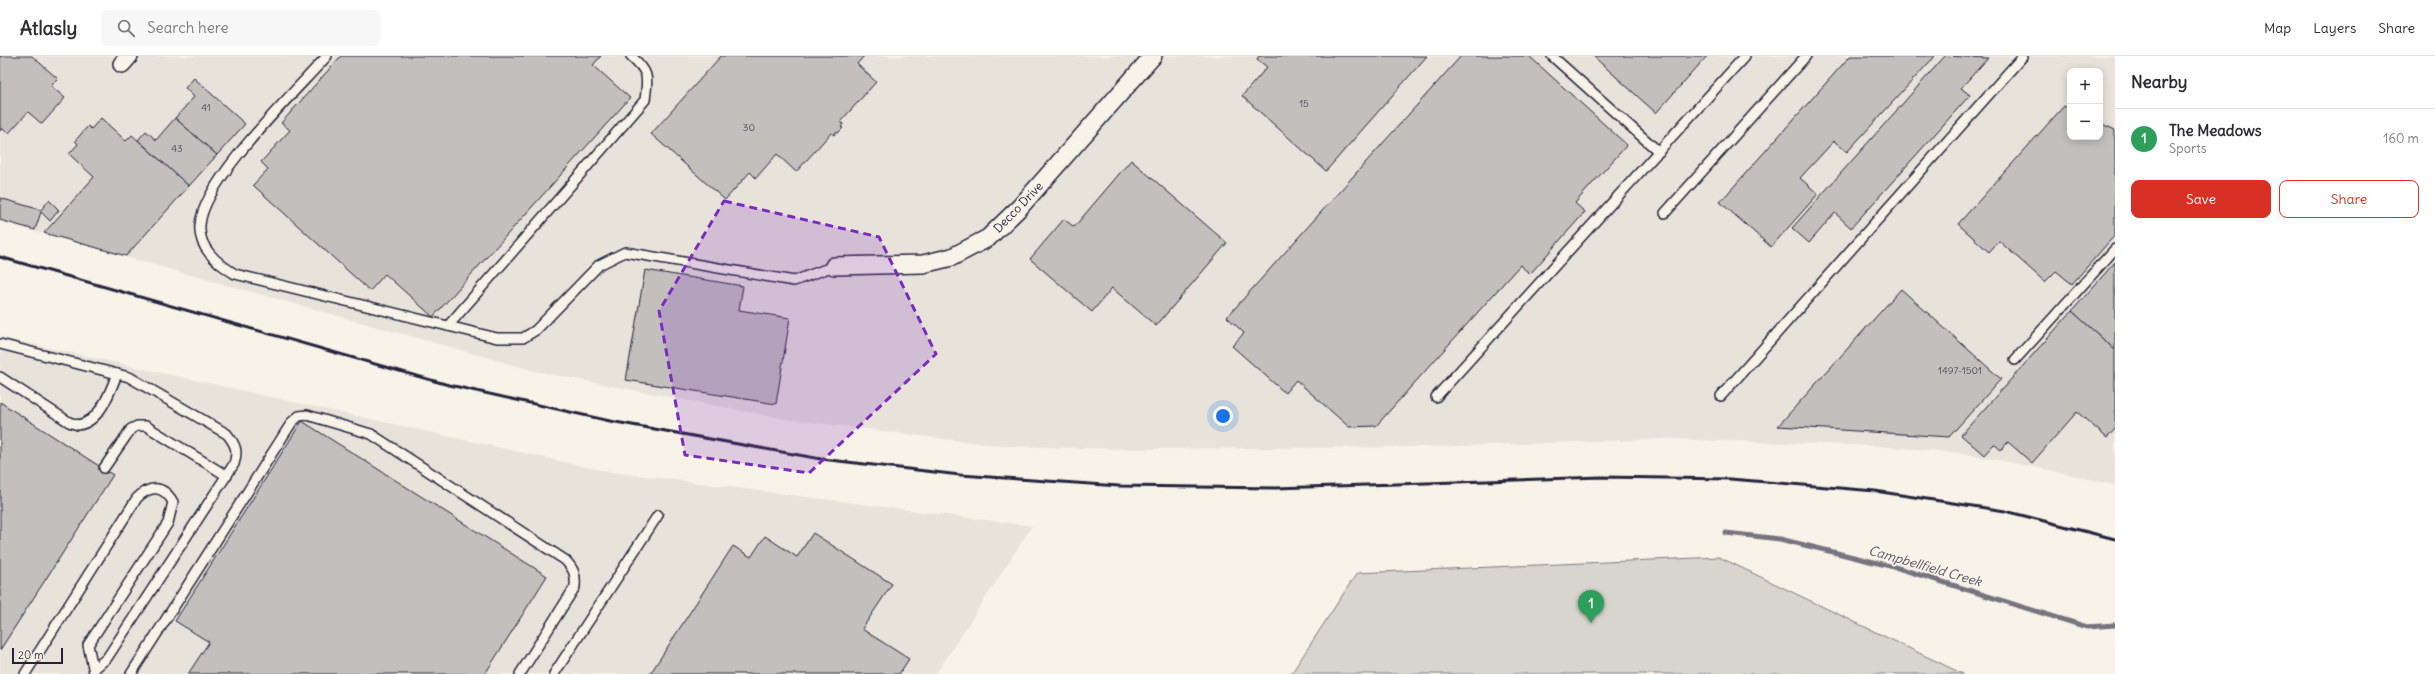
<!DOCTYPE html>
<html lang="en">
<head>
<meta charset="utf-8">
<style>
  :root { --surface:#fff; --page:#f7f7f7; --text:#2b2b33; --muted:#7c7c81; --line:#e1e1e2; --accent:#d93025 }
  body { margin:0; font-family:Delius,sans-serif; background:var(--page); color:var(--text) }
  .controls { position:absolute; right:12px; top:12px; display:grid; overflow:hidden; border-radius:8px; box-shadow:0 2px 10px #0003 }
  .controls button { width:36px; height:36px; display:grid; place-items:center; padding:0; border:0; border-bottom:1px solid var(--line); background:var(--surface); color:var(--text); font:20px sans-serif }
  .scale { position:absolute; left:12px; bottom:10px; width:51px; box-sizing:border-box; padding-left:4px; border:2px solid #22223b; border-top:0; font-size:11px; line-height:14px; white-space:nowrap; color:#22223b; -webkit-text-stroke:3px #f7f3e8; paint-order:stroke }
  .you { position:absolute; left:1223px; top:360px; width:14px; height:14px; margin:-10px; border:3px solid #fff; border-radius:50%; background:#1a73e8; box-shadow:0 0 0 6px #1a73e833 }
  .badge { display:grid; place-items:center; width:26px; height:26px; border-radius:50%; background:var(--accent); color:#fff; font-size:13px; font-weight:700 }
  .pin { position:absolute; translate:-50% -33px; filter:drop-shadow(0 1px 2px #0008) }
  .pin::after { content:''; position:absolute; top:21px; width:14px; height:12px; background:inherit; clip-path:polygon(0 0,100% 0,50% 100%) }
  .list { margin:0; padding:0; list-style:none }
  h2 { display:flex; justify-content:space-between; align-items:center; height:52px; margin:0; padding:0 16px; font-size:17px }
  h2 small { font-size:13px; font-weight:400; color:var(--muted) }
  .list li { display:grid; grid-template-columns:26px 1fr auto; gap:12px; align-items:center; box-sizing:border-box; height:60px; padding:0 16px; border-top:1px solid var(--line) }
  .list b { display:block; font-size:15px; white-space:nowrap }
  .list p { margin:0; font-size:13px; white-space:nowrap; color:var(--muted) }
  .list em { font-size:13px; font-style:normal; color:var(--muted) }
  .actions { display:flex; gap:8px; padding:12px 16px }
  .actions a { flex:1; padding:9px 0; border:1px solid var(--accent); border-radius:8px; text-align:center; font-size:14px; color:var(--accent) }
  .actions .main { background:var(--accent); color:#fff }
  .icon { flex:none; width:22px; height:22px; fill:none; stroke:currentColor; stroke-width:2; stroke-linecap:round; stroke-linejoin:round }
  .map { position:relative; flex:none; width:2115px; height:618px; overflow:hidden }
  header { display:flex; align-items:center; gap:24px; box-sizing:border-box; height:56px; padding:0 20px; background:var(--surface); border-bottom:1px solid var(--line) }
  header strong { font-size:19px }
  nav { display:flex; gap:22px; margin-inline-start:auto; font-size:14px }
  .search { width:280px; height:36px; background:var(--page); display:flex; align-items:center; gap:10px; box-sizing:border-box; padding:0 14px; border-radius:8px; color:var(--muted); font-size:15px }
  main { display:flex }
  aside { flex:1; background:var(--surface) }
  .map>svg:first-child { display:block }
  .built { fill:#e7e3db; fill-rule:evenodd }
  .green { fill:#d8d5cf; stroke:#7d7c85 }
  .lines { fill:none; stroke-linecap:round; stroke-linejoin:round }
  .stream { stroke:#76747f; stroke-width:5 }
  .building { fill:#c2bfbd; stroke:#22223b }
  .service-casing { stroke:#22223b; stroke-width:12 }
  .minor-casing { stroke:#22223b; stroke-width:20 }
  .service { stroke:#f7f3e8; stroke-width:9 }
  .minor { stroke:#f7f3e8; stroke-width:17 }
  .rail { stroke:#22223b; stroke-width:3 }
  .marked { fill:#7b2cbf; fill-opacity:0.2; stroke:#7b2cbf; stroke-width:3; stroke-dasharray:8 5; stroke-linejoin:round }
  .labels { text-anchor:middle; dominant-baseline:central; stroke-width:3.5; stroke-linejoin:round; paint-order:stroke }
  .number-label { font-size:10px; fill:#4a495c }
  .street-label { font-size:12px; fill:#22223b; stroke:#f7f3e8 }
  .water-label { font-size:13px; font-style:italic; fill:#535263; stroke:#f7f3e8 }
</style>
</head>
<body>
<header>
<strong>Atlasly</strong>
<div class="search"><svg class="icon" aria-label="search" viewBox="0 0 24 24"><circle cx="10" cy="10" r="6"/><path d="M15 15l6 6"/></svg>Search here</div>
<nav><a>Map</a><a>Layers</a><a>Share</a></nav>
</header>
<main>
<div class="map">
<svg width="2115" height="618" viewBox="0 0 2115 618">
  <rect width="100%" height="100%" fill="#f7f3e8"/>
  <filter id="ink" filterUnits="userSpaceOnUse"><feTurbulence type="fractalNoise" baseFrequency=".025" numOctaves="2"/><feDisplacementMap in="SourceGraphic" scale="8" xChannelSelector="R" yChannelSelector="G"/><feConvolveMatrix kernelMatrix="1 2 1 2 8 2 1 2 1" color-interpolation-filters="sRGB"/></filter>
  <g filter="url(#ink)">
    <g class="built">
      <path d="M0 0H2115V429L2054 415 1961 397 1878 390 1668 383 1433 391 1125 393 1003 390 785 363 539 316 0 166ZM2070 15H2100V81H2070Z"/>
      <path d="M0 281 605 415 1032 470 936 618H0Z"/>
    </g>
    <path class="green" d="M1719 501 1963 618H1291L1357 517Z"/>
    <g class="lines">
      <path class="stream" d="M1726 477 1780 483 1898 512 2087 571 2115 569"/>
    </g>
    <g class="building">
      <path d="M0 0H32L58 23 51 30 65 42 42 68 28 56 8 78 2 72 0 75Z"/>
      <path d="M341 0H601L593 9 630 42 433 261 385 218 370 235 253 129 268 113 261 106 290 74 281 67Z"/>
      <path d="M721 0H864L857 8 876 26 841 65 843 68 841 71 843 72 838 77 836 76 834 79 831 77 796 116 777 98 756 122 750 116 725 144 651 78Z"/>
      <path d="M1259 0H1427L1326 115 1242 40 1267 11 1257 3Z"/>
      <path d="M1461 0H1529L1627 89 1575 147 1585 156 1530 218 1520 209 1376 370 1349 371 1296 324 1285 337 1232 290 1244 277 1227 261Z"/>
      <path d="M1593 0H1707L1656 57Z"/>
      <path d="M1850 0H1935L1847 96 1834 85 1800 122 1818 138 1771 191 1720 146Z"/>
      <path d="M1945 0 1988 2 1961 32 1970 39 1851 172 1835 157 1809 187 1792 172Z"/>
      <path d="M194 22 245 68 217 99 175 62 194 41 185 32Z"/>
      <path d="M2064 50 2070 53V81H2100V67L2115 74V179L2072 228 2056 215 2045 226 1999 185 1989 196 1958 168Z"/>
      <path d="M101 62 126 85 132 79 189 130 126 200 44 177 94 121 69 98 78 88 75 85 88 70 91 73Z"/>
      <path d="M175 62 217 99 189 130 138 84 146 75 156 84Z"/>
      <path d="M1131 104 1227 187 1156 270 1112 232 1092 256 1030 203 1064 163 1074 171Z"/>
      <path d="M0 142 41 154 49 144 59 154 50 165 41 156 35 174 0 164Z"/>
      <path d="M2115 206V294L2072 255Z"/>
      <path d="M645 214 743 230 739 254 790 262 776 348 626 324Z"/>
      <path d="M1901 233 2001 323 1949 381 1778 370Z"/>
      <path d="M2072 255 2115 294V373L2107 382 2077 356 2032 407 2008 386 2001 394 1994 388 1984 399 1961 379Z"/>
      <path d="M0 346 113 419 0 594Z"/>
      <path d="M302 365 547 520 485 618H188L209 586 175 565Z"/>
      <path d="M813 477 892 528 862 573 909 603 899 618H650L733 490 751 501 765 480 797 501Z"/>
    </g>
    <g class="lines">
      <defs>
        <g id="service">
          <path d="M327 0C295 36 203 124 200 169 198 192 217 207 235 218L497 282H523L536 274 599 209 625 196 794 225 834 210"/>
          <path d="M1552 0 1659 96"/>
          <path d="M1665 157 1806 0"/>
          <path d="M448 270 645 44C648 20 649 16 631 0"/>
          <path d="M0 288 129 321 227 378C236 389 238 395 234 408L107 602 94 613V618"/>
          <path d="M2015 304 2115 193"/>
          <path d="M0 321 69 366 78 369C100 366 110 336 117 318"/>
          <path d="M1721 340 2023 0"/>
          <path d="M1436 341 1745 0"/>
          <path d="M104 412 131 373 137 370H146L227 420"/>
          <path d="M25 618 137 442C150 429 163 429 173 446L168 467 88 589 94 616"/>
          <path d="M131 618 292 366 299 360 307 359 371 378 565 504C574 513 576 519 575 531L520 618"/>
          <path d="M554 618 658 459"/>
        </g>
        <g id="minor">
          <path d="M122 8 129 0"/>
          <path d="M834 210 923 208 952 201 988 182 1020 151 1153 0"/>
        </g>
      </defs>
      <use href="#service" class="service-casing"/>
      <use href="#minor" class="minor-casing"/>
      <use href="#service" class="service"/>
      <use href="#minor" class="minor"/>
      <path class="rail" d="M0 201 445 328 610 365 821 403 960 419 1119 430 1276 432 1602 421 1730 423 1875 435 2005 455 2115 483"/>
    </g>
  </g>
  <path class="marked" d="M724 145 879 181 936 298 809 417 685 399 659 255Z"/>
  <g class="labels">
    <g class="number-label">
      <text x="1304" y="47">15</text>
      <text x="206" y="51">41</text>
      <text x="749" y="71">30</text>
      <text x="177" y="92">43</text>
      <text x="1960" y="314">1497-1501</text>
    </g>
    <g class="street-label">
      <text transform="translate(1018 151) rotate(-46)">Decco Drive</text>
    </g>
    <g class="water-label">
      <text transform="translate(1925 510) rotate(16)">Campbellfield Creek</text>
    </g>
  </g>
</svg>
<div class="controls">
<button>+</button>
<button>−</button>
</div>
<div class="scale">20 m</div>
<div class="you"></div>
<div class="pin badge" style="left:1591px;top:567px;background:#2e9e5b">1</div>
</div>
<aside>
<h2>Nearby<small></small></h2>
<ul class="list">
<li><span class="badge" style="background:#2e9e5b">1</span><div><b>The Meadows</b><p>Sports</p></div><em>160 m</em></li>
</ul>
<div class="actions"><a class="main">Save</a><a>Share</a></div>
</aside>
</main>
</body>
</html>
